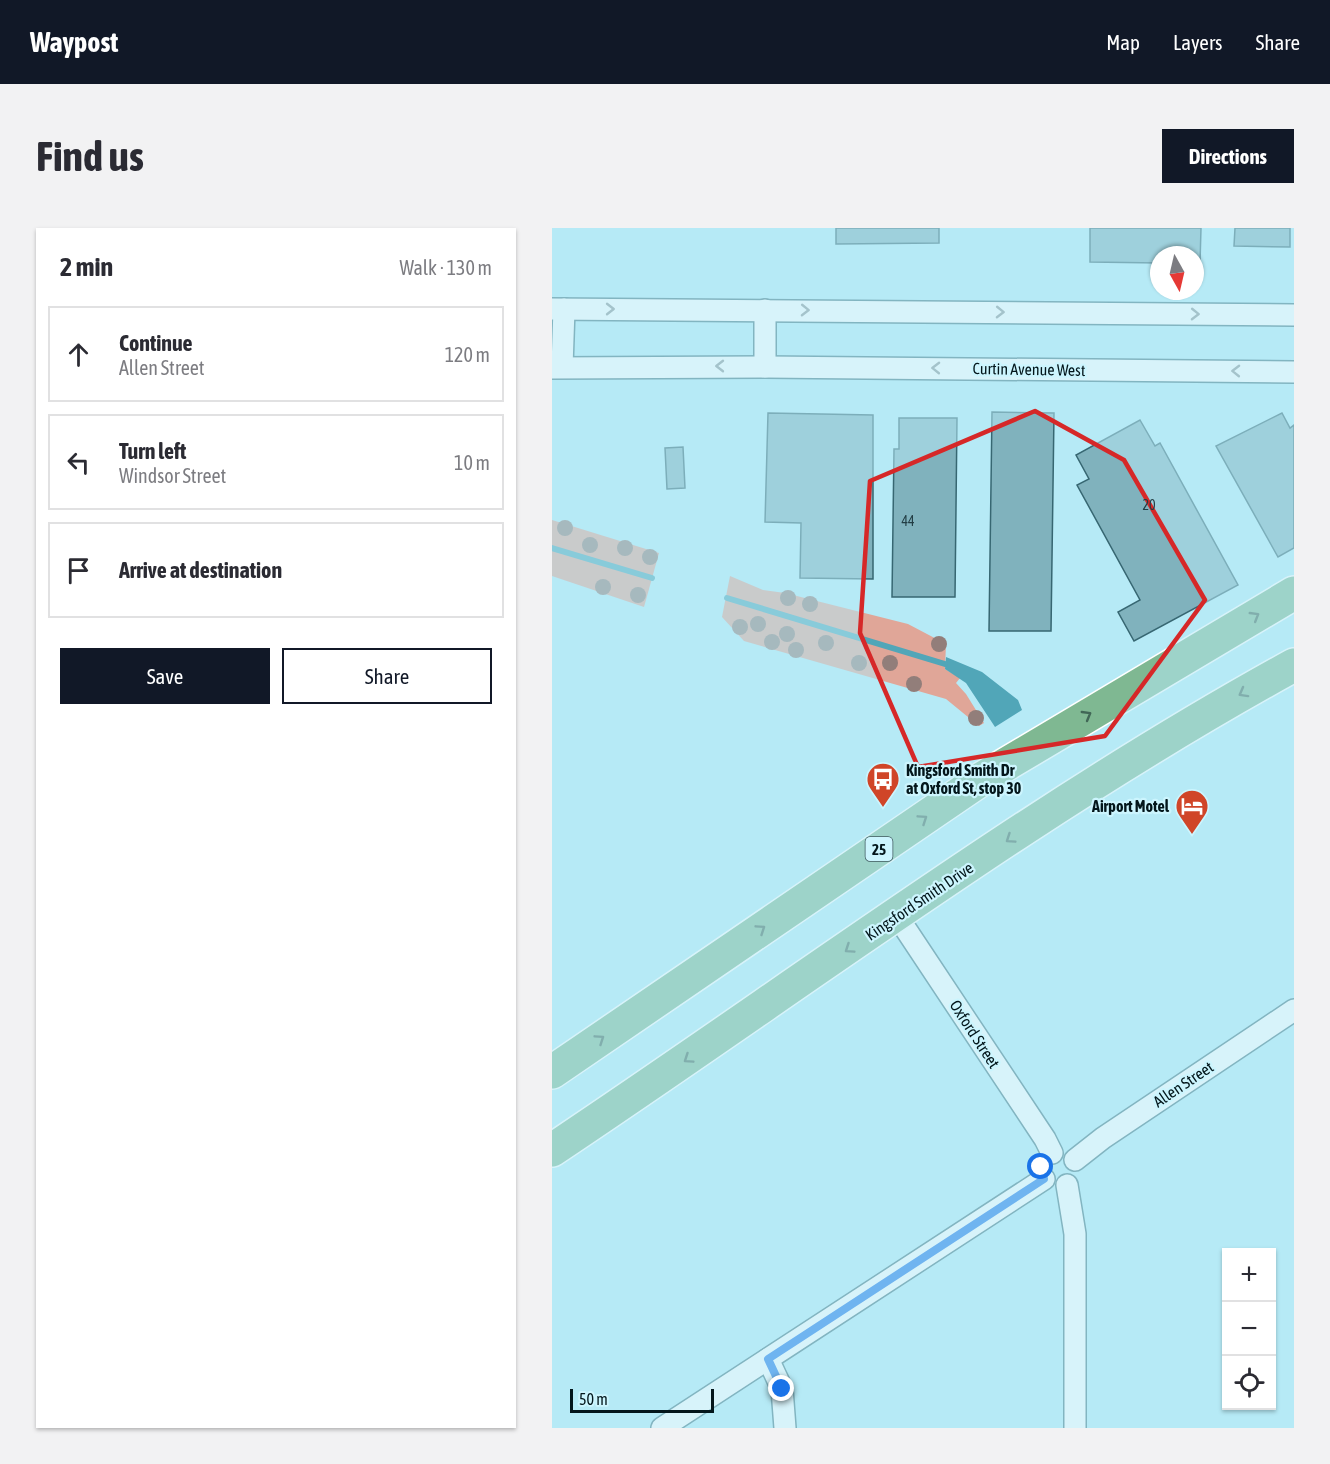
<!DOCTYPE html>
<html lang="en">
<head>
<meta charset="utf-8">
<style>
  :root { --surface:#fff; --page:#f2f2f3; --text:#2b2b33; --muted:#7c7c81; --line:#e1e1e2; --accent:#111827 }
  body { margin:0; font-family:"Asap Condensed",sans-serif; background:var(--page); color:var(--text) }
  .controls { position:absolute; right:18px; bottom:18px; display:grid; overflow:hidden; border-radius:0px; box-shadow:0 2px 4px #0004 }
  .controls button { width:54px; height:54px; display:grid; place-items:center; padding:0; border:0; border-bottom:2px solid var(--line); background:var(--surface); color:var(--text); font:30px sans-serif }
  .compass { position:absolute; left:598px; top:18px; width:54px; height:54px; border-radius:50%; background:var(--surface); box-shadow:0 2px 4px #0004; rotate:172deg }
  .scale { position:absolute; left:18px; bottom:15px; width:144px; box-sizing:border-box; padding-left:6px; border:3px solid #03161b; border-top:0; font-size:16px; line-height:21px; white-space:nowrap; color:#03161b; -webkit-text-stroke:4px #ccf5fe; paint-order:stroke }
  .stop { position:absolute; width:18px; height:18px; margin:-14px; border:4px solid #1a73e8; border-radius:50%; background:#fff }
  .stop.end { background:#1a73e8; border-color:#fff; box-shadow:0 2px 6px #0008 }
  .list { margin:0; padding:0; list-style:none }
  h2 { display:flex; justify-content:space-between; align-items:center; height:78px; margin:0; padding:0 24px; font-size:26px }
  h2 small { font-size:20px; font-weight:400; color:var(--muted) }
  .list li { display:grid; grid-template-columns:39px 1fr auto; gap:18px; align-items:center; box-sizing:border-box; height:96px; margin:0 12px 12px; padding:0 12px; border:2px solid var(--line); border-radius:0px }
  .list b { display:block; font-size:22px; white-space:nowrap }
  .list p { margin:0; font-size:20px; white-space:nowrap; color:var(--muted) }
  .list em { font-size:20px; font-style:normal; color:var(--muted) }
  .actions { display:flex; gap:12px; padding:18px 24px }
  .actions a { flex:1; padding:14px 0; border:2px solid var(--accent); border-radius:0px; text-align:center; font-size:21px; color:var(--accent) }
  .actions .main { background:var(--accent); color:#fff }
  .icon { flex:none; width:33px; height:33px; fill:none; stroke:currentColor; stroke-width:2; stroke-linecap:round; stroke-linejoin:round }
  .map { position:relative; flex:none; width:742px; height:1200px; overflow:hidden; border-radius:0px }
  header { display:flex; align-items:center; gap:36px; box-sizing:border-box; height:84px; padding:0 30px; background:var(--accent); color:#fff }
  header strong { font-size:28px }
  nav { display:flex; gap:33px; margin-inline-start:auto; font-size:21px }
  .intro { display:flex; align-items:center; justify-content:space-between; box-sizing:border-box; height:144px; padding:0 36px }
  h1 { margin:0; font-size:42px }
  .button { padding:15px 27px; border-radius:0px; background:var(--accent); color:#fff; font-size:21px; font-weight:700 }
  main { display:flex; gap:36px; padding:0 36px }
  aside { flex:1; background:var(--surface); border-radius:0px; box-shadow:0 2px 4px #0004 }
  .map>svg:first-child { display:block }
  .green { fill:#e0a698 }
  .water { fill:#51a6b8 }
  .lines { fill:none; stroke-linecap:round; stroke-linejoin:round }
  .stream { stroke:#51a6b8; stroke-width:6 }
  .building { fill:#80b2bd; stroke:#376772; stroke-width:1.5 }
  .minor-casing { stroke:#447580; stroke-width:24 }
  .trunk-casing { stroke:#fff; stroke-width:36 }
  .minor { stroke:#fff; stroke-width:21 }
  .trunk { stroke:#7fb892; stroke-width:33 }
  .tree { fill:#927e7a }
  .oneway { stroke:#8e9698 }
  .oneway2 { stroke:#416756 }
  .route { stroke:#1a73e8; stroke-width:8 }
  .marked { fill:none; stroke:#d62828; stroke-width:4.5; stroke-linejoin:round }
  .labels { text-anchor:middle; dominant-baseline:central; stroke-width:4.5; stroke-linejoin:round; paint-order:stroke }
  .number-label { font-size:14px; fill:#223d44 }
  .shield { fill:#ccf5fe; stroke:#3f595f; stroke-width:1.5 }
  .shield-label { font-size:15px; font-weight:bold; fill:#03161b }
  .street-label { font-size:16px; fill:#03161b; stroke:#ccf5fe }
  .poi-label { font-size:16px; font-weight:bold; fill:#03161b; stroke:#ccf5fe; text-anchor:start }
</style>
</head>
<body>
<header>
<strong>Waypost</strong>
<nav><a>Map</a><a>Layers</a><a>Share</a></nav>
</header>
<div class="intro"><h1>Find us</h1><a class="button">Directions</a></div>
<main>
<aside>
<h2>2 min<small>Walk · 130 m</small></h2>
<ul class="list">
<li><svg class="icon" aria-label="ahead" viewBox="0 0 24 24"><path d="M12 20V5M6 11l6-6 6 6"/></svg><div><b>Continue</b><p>Allen Street</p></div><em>120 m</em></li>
<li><svg class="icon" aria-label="left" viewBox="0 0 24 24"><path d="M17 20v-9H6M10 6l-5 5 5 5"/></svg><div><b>Turn left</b><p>Windsor Street</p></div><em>10 m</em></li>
<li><svg class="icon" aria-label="arrive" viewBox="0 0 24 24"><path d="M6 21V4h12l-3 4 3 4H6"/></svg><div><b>Arrive at destination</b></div></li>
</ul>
<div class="actions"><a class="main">Save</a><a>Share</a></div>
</aside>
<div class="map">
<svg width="742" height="1200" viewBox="0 0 742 1200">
  <rect width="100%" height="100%" fill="#b6eaf6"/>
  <g class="green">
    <path d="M0 292 107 325 92 379 0 348Z"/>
    <path d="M178 348 211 362 233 365 356 396 394 416 393 441 408 450 404 455 414 466 432 495 427 498 394 471 192 413 170 389Z"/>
  </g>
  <path class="water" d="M394 429 430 444 466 472 470 482 443 499 414 455 393 441Z"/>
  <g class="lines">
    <g class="stream">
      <path d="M0 320 100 350"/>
      <path d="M175 370 393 436"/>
    </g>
  </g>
  <g class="building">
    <path d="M284 0H387V15L284 16Z"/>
    <path d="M538 0H649L648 35H643V27H607V35L538 34Z"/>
    <path d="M683 0H738V19L682 18Z"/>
    <path d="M440 184 502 185 499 403H437Z"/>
    <path d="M216 185 321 187V351L248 350 249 295 213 294Z"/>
    <path d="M730 185 738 200 742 197V320L726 329 664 218Z"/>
    <path d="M347 190H405L403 369H340L342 221H347Z"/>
    <path d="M588 192 603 218 608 215 686 357 582 413 566 384 588 372 525 257 537 251 524 227Z"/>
    <path d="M131 219 133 260 115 261 113 220Z"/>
  </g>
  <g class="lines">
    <defs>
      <g id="minor">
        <path d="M0 81 742 87"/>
        <path d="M10 139 12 81"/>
        <path d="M213 139V82"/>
        <path d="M0 140 213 139 742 144"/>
        <path d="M345 688 493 911 500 925"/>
        <path d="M523 932 551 910 742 782"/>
        <path d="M515 957 523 1006V1200"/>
        <path d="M216 1131 230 1161 233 1200"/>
        <path d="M110 1200 492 951"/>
      </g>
      <g id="trunk">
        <path d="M0 844 431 550 742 365"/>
        <path d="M0 922C246 758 483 579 742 437"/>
      </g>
    </defs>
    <use href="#minor" class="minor-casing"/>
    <use href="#trunk" class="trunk-casing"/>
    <use href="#minor" class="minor"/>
    <use href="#trunk" class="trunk"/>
  </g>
  <g class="tree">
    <circle cx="13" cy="300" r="8"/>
    <circle cx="38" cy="317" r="8"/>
    <circle cx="73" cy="320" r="8"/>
    <circle cx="98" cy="329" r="8"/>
    <circle cx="51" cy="359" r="8"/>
    <circle cx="86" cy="367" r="8"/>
    <circle cx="236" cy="370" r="8"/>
    <circle cx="258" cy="376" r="8"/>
    <circle cx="206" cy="396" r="8"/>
    <circle cx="188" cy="399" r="8"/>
    <circle cx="235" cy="406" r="8"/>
    <circle cx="220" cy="414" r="8"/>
    <circle cx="274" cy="415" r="8"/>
    <circle cx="387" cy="416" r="8"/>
    <circle cx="244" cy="422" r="8"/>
    <circle cx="307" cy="435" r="8"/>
    <circle cx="338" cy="435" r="8"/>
    <circle cx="362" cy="456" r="8"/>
    <circle cx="424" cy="490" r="8"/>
  </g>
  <defs><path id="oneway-chevron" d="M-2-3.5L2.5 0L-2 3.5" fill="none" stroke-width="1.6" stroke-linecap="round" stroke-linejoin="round" transform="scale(1.5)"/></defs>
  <g class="oneway">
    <use href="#oneway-chevron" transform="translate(58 81)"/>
    <use href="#oneway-chevron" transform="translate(253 82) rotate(1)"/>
    <use href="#oneway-chevron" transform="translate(448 84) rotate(1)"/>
    <use href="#oneway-chevron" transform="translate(643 86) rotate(1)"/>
    <use href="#oneway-chevron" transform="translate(168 138) rotate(-180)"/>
    <use href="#oneway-chevron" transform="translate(384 140) rotate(-179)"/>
    <use href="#oneway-chevron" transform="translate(684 143) rotate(-179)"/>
  </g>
  <g class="oneway2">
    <use href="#oneway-chevron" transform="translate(703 388) rotate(-31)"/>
    <use href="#oneway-chevron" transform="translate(691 465) rotate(151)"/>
    <use href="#oneway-chevron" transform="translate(535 487) rotate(-30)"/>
    <use href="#oneway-chevron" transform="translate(371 591) rotate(-34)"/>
    <use href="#oneway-chevron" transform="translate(458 611) rotate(146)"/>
    <use href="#oneway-chevron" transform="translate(209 701) rotate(-34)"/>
    <use href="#oneway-chevron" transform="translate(297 721) rotate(146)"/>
    <use href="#oneway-chevron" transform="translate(48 811) rotate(-34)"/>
    <use href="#oneway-chevron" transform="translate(136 831) rotate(146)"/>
  </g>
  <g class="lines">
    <path class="route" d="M230 1161 216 1131 492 951 489 939"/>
  </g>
  <path d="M0 0H742V1200H0ZM483 183 572 232 653 372 553 508 366 539 308 405 318 253Z" fill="#b6eaf6" fill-opacity=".55" fill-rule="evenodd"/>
  <path class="marked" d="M483 183 572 232 653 372 553 508 366 539 308 405 318 253Z"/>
  <defs>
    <symbol id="bus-pin" viewBox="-11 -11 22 30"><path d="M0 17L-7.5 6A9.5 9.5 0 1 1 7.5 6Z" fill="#d04528" stroke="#ccf5fe"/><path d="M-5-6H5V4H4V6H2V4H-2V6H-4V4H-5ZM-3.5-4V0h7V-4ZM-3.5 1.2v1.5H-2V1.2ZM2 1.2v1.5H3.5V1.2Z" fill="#fff"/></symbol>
    <symbol id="hotel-pin" viewBox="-11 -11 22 30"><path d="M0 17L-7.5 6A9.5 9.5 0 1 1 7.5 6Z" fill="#d04528" stroke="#ccf5fe"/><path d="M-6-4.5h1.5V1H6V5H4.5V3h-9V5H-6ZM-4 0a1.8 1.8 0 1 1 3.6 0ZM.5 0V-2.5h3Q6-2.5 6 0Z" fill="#fff"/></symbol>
  </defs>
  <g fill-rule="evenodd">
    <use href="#bus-pin" x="312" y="532" width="38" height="52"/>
    <use href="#hotel-pin" x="621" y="559" width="38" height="52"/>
  </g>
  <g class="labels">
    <g class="number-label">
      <text x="597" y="277">20</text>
      <text x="356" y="293">44</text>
    </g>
    <rect class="shield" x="313.5" y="609" width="27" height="24" rx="4.5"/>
    <g class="shield-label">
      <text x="327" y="621">25</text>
    </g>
    <g class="street-label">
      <text transform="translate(477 141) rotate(1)">Curtin Avenue West</text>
      <text transform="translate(367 673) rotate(-34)">Kingsford Smith Drive</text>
      <text transform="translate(423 806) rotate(57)">Oxford Street</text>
      <text transform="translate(631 856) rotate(-34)">Allen Street</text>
    </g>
    <g class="poi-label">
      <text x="354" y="542">Kingsford Smith Dr<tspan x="354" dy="18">at Oxford St, stop 30</tspan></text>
      <text x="617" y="578" text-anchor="end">Airport Motel</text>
    </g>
  </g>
</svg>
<div class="controls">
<button>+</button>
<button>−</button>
<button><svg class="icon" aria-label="locate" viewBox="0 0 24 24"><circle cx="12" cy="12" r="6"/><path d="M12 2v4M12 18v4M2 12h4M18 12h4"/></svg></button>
</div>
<svg class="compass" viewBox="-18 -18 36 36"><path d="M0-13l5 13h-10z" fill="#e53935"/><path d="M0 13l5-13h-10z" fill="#7c7c81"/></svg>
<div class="scale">50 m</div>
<div class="stop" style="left:489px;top:939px"></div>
<div class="stop end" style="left:230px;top:1161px"></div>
</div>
</main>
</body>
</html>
